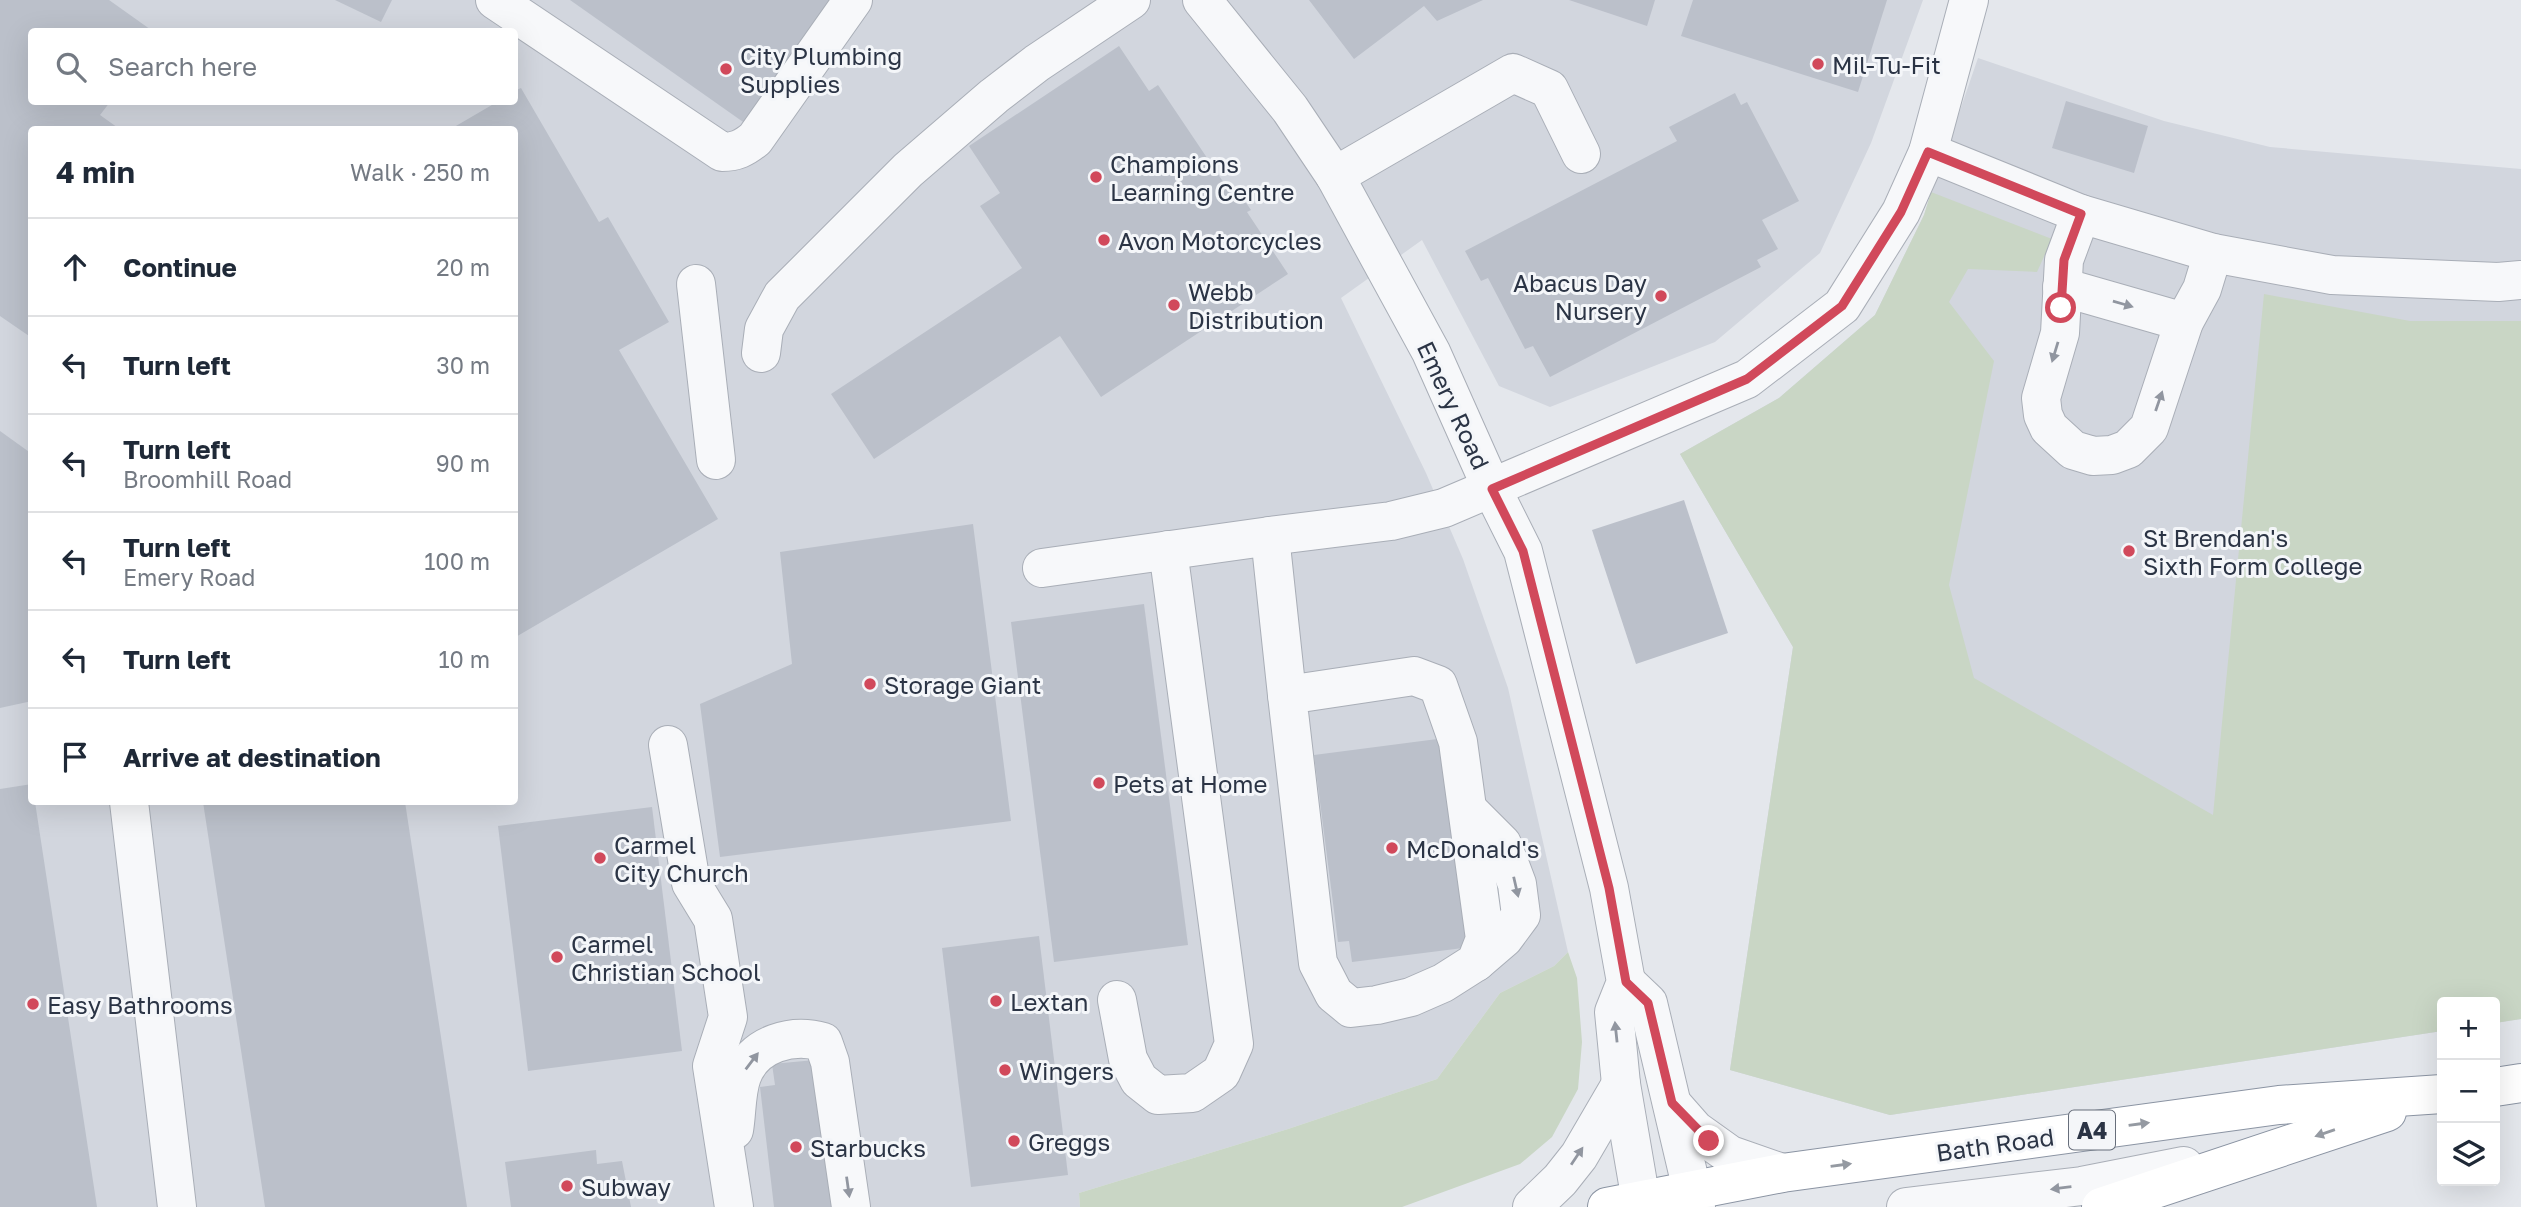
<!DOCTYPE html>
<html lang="en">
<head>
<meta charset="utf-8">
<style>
  :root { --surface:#fff; --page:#f6f6f7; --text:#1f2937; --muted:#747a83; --line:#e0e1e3 }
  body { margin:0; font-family:"Golos Text",sans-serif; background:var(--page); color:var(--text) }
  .controls { position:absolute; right:21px; bottom:21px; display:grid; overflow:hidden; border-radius:7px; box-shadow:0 7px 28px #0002 }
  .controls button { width:63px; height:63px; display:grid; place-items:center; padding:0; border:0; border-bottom:2px solid var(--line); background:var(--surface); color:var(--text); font:35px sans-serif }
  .stop { position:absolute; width:21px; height:21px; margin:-16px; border:5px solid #d1495b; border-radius:50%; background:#fff }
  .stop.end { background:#d1495b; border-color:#fff; box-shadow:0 2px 7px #0008 }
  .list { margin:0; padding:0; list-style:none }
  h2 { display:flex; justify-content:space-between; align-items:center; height:91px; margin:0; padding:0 28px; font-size:30px }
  h2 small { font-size:23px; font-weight:400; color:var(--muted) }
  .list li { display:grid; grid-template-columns:46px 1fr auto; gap:21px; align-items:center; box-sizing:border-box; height:98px; padding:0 28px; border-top:2px solid var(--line) }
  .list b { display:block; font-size:26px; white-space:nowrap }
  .list p { margin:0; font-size:23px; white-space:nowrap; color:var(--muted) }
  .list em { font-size:23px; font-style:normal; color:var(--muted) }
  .icon { flex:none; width:38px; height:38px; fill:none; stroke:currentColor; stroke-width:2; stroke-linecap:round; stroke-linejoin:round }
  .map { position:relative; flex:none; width:2521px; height:1207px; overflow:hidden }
  .search { position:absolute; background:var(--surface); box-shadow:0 7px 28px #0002; left:28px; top:28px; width:490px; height:77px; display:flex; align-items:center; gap:18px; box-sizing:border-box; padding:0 24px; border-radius:7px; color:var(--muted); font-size:26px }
  .panel { position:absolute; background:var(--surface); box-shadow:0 7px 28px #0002; left:28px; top:126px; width:490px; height:679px; border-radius:7px }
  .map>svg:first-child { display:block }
  .built { fill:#d2d6de; fill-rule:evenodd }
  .green { fill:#c9d6c5 }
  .building { fill:#bbc0ca }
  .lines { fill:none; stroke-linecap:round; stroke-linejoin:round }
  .minor-casing { stroke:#a9aeb7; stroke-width:40 }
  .highway-casing { stroke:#8b94a3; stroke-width:40 }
  .minor { stroke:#f7f8fa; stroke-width:38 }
  .highway { stroke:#fff; stroke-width:38 }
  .oneway { fill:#9196a0 }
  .oneway2 { fill:#959aa2 }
  .route { stroke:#d1495b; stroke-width:9 }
  .poi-dot { fill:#d1495b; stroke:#f4f6f9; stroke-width:2.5 }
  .labels { text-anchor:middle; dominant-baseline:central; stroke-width:6; stroke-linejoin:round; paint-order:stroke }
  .shield { fill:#f4f6f9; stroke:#676e7b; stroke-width:2 }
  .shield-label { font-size:23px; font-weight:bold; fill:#2b3445 }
  .poi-label { font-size:24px; fill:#2b3445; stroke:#f4f6f9; text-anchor:start }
  .street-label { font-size:24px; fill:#2b3445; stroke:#f4f6f9 }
</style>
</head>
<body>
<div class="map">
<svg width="2521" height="1207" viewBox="0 0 2521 1207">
  <rect width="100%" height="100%" fill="#e4e7ec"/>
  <g class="built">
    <path d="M0 0H1923L1871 143 1820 253 1715 342 1550 407 1499 386 1422 240 1341 298 1426 473 1463 559 1508 688 1568 952 1554 966 1500 993 1437 1079 1288 1129 1079 1193 1080 1207H0ZM32 32H514V102H32ZM32 130H514V802H32Z"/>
    <path d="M1978 58 2164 121 2270 147 2521 169V1019L2495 1023V1002H2442V1031L1890 1115 1730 1070 1793 647 1680 454 1779 398 1875 315 1924 215Z"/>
  </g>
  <g class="green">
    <path d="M1931 192 2052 239 2037 272 1968 269 1949 302 1994 361 1949 585 1974 678 2213 815 2264 294 2410 321H2521V1019L2495 1023V1002H2442V1031L1890 1115 1730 1070 1793 647 1680 454 1779 398 1875 315 1924 215Z"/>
    <path d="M1568 952 1577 978 1582 1042 1578 1089 1552 1137 1520 1164 1402 1207H1080L1079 1193 1288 1129 1437 1079 1500 993 1554 966Z"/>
  </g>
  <g class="building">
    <path d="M0 0H109L154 32H32V102H110L100 115 121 130H32V338L0 316Z"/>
    <path d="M335 0H392L381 22Z"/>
    <path d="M570 0H833L746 124Z"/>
    <path d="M1309 0H1483L1437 21 1424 6 1354 59Z"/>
    <path d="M1569 0H1655L1647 26Z"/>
    <path d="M1693 0H1887L1858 92 1681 36Z"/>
    <path d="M1119 46 1149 91 1158 85 1230 192 1236 188 1251 210 1247 212 1288 274 1101 397 1060 336 874 459 831 394 1022 268 980 206 1000 193 969 146Z"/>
    <path d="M521 88 599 222 608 217 669 322 619 350 718 519 514 638V130H449L497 102H514V91Z"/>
    <path d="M1735 93 1741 105 1747 102 1799 201 1762 220 1778 249 1757 260 1761 267 1550 377 1533 346 1525 349 1488 278 1481 281 1465 251 1677 141 1669 127Z"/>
    <path d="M2066 101 2148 126 2134 173 2052 148Z"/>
    <path d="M0 431 32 454V701L0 708Z"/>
    <path d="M1684 500 1728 633 1636 664 1592 530Z"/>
    <path d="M973 524 1011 821 720 857 700 704 792 664 780 552Z"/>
    <path d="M1144 604 1188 945 1054 962 1011 622Z"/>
    <path d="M1445 738 1471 947 1352 962 1349 941 1338 942 1314 755Z"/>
    <path d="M32 784V802H35L97 1207H0V789Z"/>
    <path d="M203 802H405L467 1207H265Z"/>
    <path d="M652 807 682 1051 528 1071 498 826Z"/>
    <path d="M1039 936 1068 1175 971 1187 942 948Z"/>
    <path d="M815 1060 832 1207H774L760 1087 775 1085 772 1064Z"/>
    <path d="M596 1150 597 1164 622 1161 631 1207H511L505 1162Z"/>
  </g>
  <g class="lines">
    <defs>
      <g id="minor">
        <path d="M495 0 722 152C736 152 744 148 755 139L853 0"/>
        <path d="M1202 0 1290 109 1335 176 1431 352 1492 489 1523 551 1609 888 1626 982 1614 1012 1621 1084 1642 1207"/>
        <path d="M1928 152 2081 214 2213 253 2332 275 2498 282 2521 280"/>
        <path d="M1335 176 1513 73 1549 89 1581 154"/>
        <path d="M2081 214 2064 260 2060 333 2041 398 2043 415 2049 428 2073 450 2093 456 2112 455 2128 449 2149 428 2184 322 2202 289 2213 253"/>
        <path d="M696 284 716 460"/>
        <path d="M2062 287 2184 322"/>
        <path d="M761 353 764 329 782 296 908 170 994 96 1037 63 1131 0"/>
        <path d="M1270 536 1287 695"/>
        <path d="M1042 568 1270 536 1391 521 1444 508 1747 379 1842 306 1901 212 1928 152 1969 0"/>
        <path d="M1414 676 1438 685 1458 742 1485 939 1476 962 1443 983 1411 997 1377 1005 1351 1008 1334 994 1318 963 1287 695Z"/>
        <path d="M668 745 691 883 713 919 728 1017 712 1066 734 1207"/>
        <path d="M129 802 177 1207"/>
        <path d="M1468 810 1502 844 1517 884 1521 915 1504 938 1476 962"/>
        <path d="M1626 982 1648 1003 1696 1207"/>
        <path d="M1117 1000 1128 1059 1139 1080 1158 1095 1192 1093 1221 1073 1234 1044 1168 550"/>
        <path d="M1673 1105 1695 1130 1730 1155 1782 1173"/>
        <path d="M734 1130C737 1113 736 1092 742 1076 754 1043 793 1033 823 1042L830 1062 851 1207"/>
        <path d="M1532 1207 1560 1180 1579 1156 1621 1084"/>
        <path d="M1906 1207 2082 1186 2184 1166"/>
      </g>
      <g id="highway">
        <path d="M2495 1087 2521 1083"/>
        <path d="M1607 1207 1782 1173 2279 1105 2442 1094"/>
        <path d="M2101 1207 2387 1112"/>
      </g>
    </defs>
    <use href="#minor" class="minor-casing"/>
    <use href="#highway" class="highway-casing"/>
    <use href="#minor" class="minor"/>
    <use href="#highway" class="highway"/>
  </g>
  <defs><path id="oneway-solid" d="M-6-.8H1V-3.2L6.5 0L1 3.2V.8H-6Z" transform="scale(1.75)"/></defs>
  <g class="oneway">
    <use href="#oneway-solid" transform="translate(2123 304) rotate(16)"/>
    <use href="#oneway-solid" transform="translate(2055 352) rotate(107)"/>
    <use href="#oneway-solid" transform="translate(2159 401) rotate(-71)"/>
    <use href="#oneway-solid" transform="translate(1516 887) rotate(77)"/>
    <use href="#oneway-solid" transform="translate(1616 1032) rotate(-96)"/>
    <use href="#oneway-solid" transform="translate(752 1061) rotate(-53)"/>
    <use href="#oneway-solid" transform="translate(1577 1156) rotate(-56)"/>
    <use href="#oneway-solid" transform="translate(848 1187) rotate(82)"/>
    <use href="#oneway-solid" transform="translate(2061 1188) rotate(173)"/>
  </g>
  <g class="oneway2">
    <use href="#oneway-solid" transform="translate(2139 1124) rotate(-8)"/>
    <use href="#oneway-solid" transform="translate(2325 1133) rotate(161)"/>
    <use href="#oneway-solid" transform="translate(1841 1165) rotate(-8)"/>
  </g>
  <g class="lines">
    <path class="route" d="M1709 1141 1672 1103 1648 1003 1626 982 1609 888 1523 551 1492 489 1747 379 1842 306 1901 212 1928 152 2081 214 2064 260 2061 308"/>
  </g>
  <g class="poi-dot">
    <circle cx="1818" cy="64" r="7"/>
    <circle cx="726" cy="69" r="7"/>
    <circle cx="1096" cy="177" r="7"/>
    <circle cx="1104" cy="240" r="7"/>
    <circle cx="1661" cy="296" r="7"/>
    <circle cx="1174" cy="305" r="7"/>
    <circle cx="2129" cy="551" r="7"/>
    <circle cx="870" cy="684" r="7"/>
    <circle cx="1099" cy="783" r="7"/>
    <circle cx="1392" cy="848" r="7"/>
    <circle cx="600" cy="858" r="7"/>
    <circle cx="557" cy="957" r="7"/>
    <circle cx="996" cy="1001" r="7"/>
    <circle cx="33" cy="1004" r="7"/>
    <circle cx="1005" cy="1070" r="7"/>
    <circle cx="1014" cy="1141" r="7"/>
    <circle cx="796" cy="1147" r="7"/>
    <circle cx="567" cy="1186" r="7"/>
  </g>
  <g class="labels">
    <rect class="shield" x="2069" y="1110.5" width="46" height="39" rx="5"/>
    <g class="shield-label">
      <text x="2092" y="1130">A4</text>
    </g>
    <g class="poi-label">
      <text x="740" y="55">City Plumbing<tspan x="740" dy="28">Supplies</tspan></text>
      <text x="1832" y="64">Mil-Tu-Fit</text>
      <text x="1110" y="163">Champions<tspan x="1110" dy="28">Learning Centre</tspan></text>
      <text x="1118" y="240">Avon Motorcycles</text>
      <text x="1647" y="282" text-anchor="end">Abacus Day<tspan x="1647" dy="28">Nursery</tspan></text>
      <text x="1188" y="291">Webb<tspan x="1188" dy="28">Distribution</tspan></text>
      <text x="2143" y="537">St Brendan's<tspan x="2143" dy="28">Sixth Form College</tspan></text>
      <text x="884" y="684">Storage Giant</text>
      <text x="1113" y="783">Pets at Home</text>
      <text x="614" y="844">Carmel<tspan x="614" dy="28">City Church</tspan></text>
      <text x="1406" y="848">McDonald's</text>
      <text x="571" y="943">Carmel<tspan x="571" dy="28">Christian School</tspan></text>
      <text x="1010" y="1001">Lextan</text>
      <text x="47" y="1004">Easy Bathrooms</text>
      <text x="1019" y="1070">Wingers</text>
      <text x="1028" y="1141">Greggs</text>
      <text x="810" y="1147">Starbucks</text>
      <text x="581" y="1186">Subway</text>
    </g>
    <g class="street-label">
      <text transform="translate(1454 405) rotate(65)">Emery Road</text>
      <text transform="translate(1995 1144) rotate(-8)">Bath Road</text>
    </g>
  </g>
</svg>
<div class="controls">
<button>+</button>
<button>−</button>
<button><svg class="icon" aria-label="layers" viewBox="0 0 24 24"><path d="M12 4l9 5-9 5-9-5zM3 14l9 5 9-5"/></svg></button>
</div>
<div class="stop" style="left:2061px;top:308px"></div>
<div class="stop end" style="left:1709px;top:1141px"></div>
<div class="search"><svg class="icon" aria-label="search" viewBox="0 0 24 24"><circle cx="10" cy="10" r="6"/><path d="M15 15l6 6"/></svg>Search here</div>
<section class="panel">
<h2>4 min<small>Walk · 250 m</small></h2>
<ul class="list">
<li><svg class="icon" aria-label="ahead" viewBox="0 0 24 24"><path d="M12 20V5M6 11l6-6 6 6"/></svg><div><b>Continue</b></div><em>20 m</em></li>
<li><svg class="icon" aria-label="left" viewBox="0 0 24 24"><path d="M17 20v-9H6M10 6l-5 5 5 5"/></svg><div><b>Turn left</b></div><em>30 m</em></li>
<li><svg class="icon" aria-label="left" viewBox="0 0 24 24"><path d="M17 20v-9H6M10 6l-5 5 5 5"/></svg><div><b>Turn left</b><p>Broomhill Road</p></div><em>90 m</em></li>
<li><svg class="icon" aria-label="left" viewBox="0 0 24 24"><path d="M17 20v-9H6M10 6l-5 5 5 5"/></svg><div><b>Turn left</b><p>Emery Road</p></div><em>100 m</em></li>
<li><svg class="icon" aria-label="left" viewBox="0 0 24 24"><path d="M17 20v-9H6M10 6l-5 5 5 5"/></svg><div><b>Turn left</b></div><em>10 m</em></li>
<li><svg class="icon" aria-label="arrive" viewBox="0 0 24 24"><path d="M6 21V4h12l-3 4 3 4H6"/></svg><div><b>Arrive at destination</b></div></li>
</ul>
</section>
</div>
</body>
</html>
